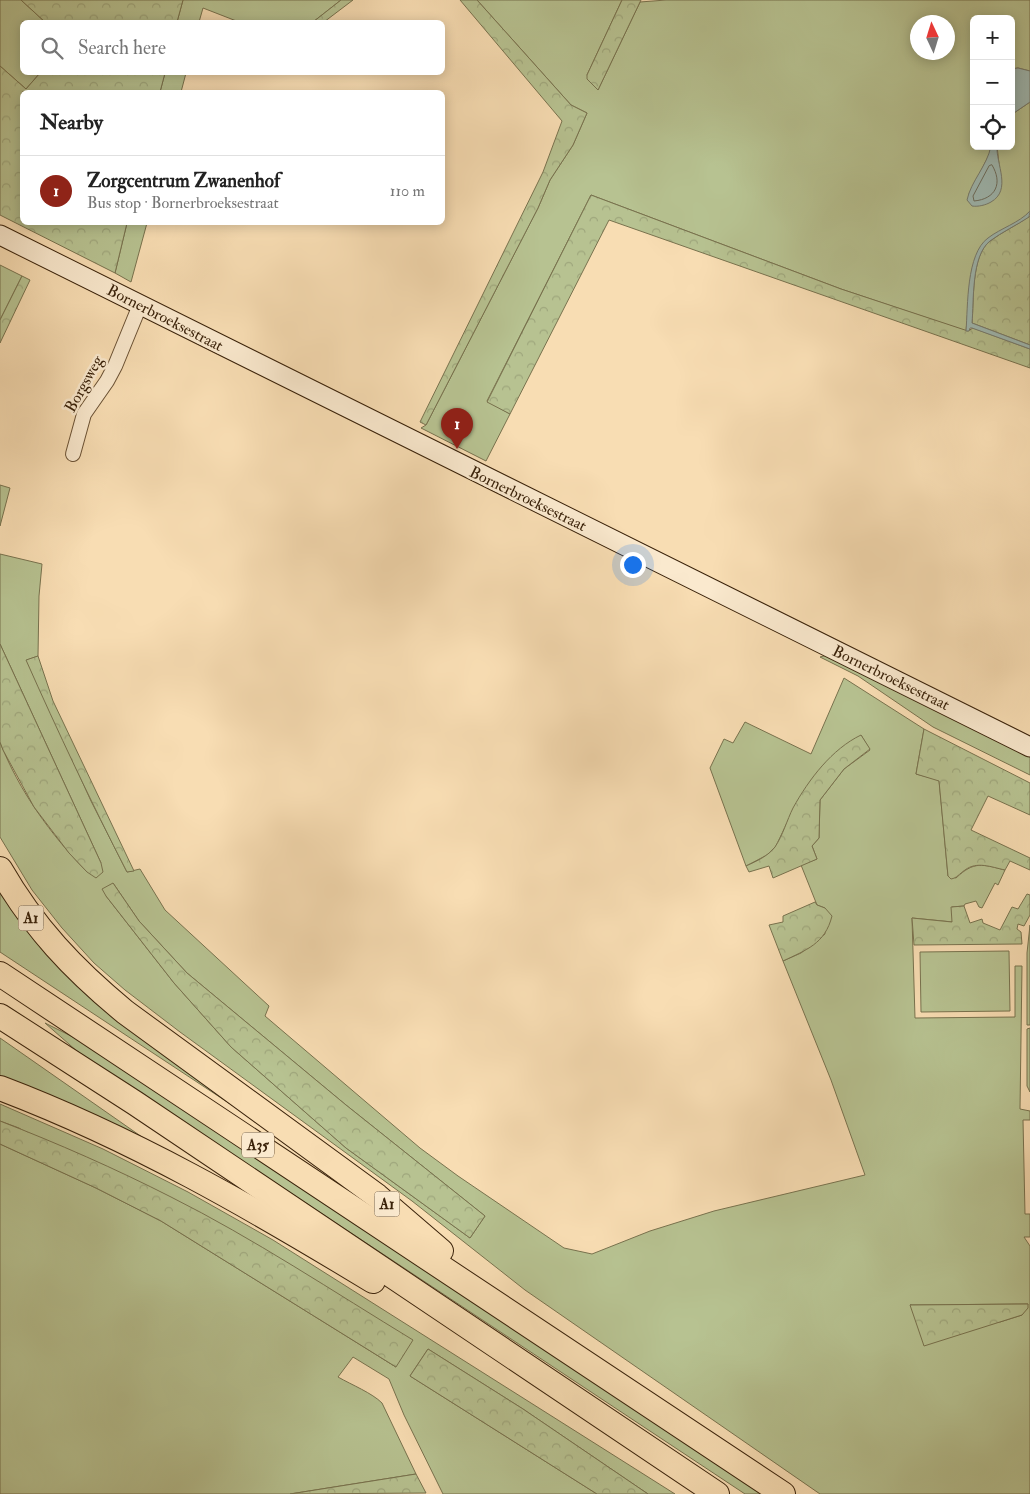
<!DOCTYPE html>
<html lang="en">
<head>
<meta charset="utf-8">
<style>
  :root { --surface:#fff; --page:#f6f6f6; --text:#222; --muted:#767676; --line:#e0e0e0; --accent:#8f2418 }
  body { margin:0; font-family:"IM FELL Double Pica",serif; background:var(--page); color:var(--text) }
  .controls { position:absolute; right:15px; top:15px; display:grid; overflow:hidden; border-radius:8px; box-shadow:0 2px 12px #0003 }
  .controls button { width:45px; height:45px; display:grid; place-items:center; padding:0; border:0; border-bottom:1px solid var(--line); background:var(--surface); color:var(--text); font:25px sans-serif }
  .compass { position:absolute; left:910px; top:15px; width:45px; height:45px; border-radius:50%; background:var(--surface); box-shadow:0 2px 12px #0003; rotate:356deg }
  .you { position:absolute; left:632px; top:564px; width:18px; height:18px; margin:-12px; border:4px solid #fff; border-radius:50%; background:#1a73e8; box-shadow:0 0 0 8px #1a73e833 }
  .badge { display:grid; place-items:center; width:32px; height:32px; border-radius:50%; background:var(--accent); color:#fff; font-size:16px; font-weight:700 }
  .pin { position:absolute; translate:-50% -41px; filter:drop-shadow(0 1px 2px #0008) }
  .pin::after { content:''; position:absolute; top:26px; width:18px; height:15px; background:inherit; clip-path:polygon(0 0,100% 0,50% 100%) }
  .list { margin:0; padding:0; list-style:none }
  h2 { display:flex; justify-content:space-between; align-items:center; height:65px; margin:0; padding:0 20px; font-size:21px }
  h2 small { font-size:16px; font-weight:400; color:var(--muted) }
  .list li { display:grid; grid-template-columns:32px 1fr auto; gap:15px; align-items:center; box-sizing:border-box; height:70px; padding:0 20px; border-top:1px solid var(--line) }
  .list b { display:block; font-size:19px; white-space:nowrap }
  .list p { margin:0; font-size:16px; white-space:nowrap; color:var(--muted) }
  .list em { font-size:16px; font-style:normal; color:var(--muted) }
  .icon { flex:none; width:28px; height:28px; fill:none; stroke:currentColor; stroke-width:2; stroke-linecap:round; stroke-linejoin:round }
  .map { position:relative; flex:none; width:1030px; height:1494px; overflow:hidden }
  .search { position:absolute; background:var(--surface); box-shadow:0 2px 12px #0003; left:20px; top:20px; width:425px; height:55px; display:flex; align-items:center; gap:12px; box-sizing:border-box; padding:0 18px; border-radius:8px; color:var(--muted); font-size:19px }
  .panel { position:absolute; background:var(--surface); box-shadow:0 2px 12px #0003; left:20px; top:90px; width:425px; height:135px; border-radius:8px }
  .map>svg:first-child { display:block }
  .green { fill:#b7c291; stroke:#78724e; fill-rule:evenodd }
  .forest { fill:url(#forest-crowns); stroke:#78724e }
  .water { fill:#9fbab4; stroke:#777d70 }
  .lines { fill:none; stroke-linecap:round; stroke-linejoin:round }
  .shore { stroke:#6c6e5f; stroke-width:1 }
  .minor-casing { stroke:#6a5134; stroke-width:16 }
  .secondary-casing { stroke:#3a220a; stroke-width:21 }
  .motorway-casing { stroke:#3a220a; stroke-width:26 }
  .minor { stroke:#fae9ce; stroke-width:14 }
  .secondary { stroke:#fae9ce; stroke-width:19 }
  .motorway { stroke:#f8ddb3; stroke-width:24 }
  .labels { text-anchor:middle; dominant-baseline:central; stroke-width:5; stroke-linejoin:round; paint-order:stroke }
  .shield { fill:#fae9ce; stroke:#745e45; stroke-width:1 }
  .shield-label { font-size:15px; font-weight:bold; fill:#3a220a }
  .street-label { font-size:16px; fill:#3a220a; stroke:#fae9ce }
</style>
</head>
<body>
<div class="map">
<svg width="1030" height="1494" viewBox="0 0 1030 1494">
  <defs>
    <pattern id="forest-crowns" width="20" height="18" patternUnits="userSpaceOnUse" patternTransform="scale(1.25)"><rect width="20" height="18" fill="#b7c291"/><path d="M2 6a3 3 0 1 1 6 0M12 15a3 3 0 1 1 6 0" fill="none" stroke="#9ea67c"/></pattern>
  </defs>
  <rect width="100%" height="100%" fill="#f8ddb3"/>
  <filter id="stains"><feTurbulence type="fractalNoise" baseFrequency=".004" numOctaves="4"/><feColorMatrix values="0 0 0 0 .2 0 0 0 0 .09 0 0 0 0 .02 0 0 0 .5 -.17"/></filter>
  <radialGradient id="worn" r=".72"><stop offset=".6" stop-color="#630" stop-opacity="0"/><stop offset="1" stop-color="#630" stop-opacity=".3"/></radialGradient>
  <g class="green">
    <path d="M0 0H21L45 22H22V72L40 73 26 89 0 66Z"/>
    <path d="M183 0H341L313 22H239L203 8 199 22H177Z"/>
    <path d="M477 0H622L587 75 598 90 640 2 666 0H1030V71L1018 68 1011 69V19H974V146H991L989 155 969 194 1000 173 997 146H1011V115L1030 102V211L971 276 966 331 841 289 591 195 487 401 510 414 486 461 421 428 426 425 538 208 550 180 573 145 587 113 571 105ZM918 22H948V52H918Z"/>
    <path d="M165 73H186L181 92H160Z"/>
    <path d="M127 223H147L131 282 115 273Z"/>
    <path d="M0 265 22 276 0 320Z"/>
    <path d="M0 485 10 488 0 526Z"/>
    <path d="M0 554 42 564 39 596 38 656 27 660 91 801 127 872 140 869 165 910 269 1006 265 1016 420 1148 458 1176 564 1248 592 1254 650 1231 714 1211 865 1175 831 1080 783 961 801 953 825 934V908L817 905 801 865 817 859 812 846 819 838 820 800 844 769 870 750 861 735 794 808 776 846 767 855 746 866 710 768 724 739 733 743 745 722 811 754 844 678 924 729 916 774 939 780 948 876 956 878C974 861 982 864 1005 870L998 885 995 883 982 908 979 907 976 901 965 904 964 906 952 907 953 922 912 918 915 1018 1015 1017V966H1022L1020 1109 1030 1111V1120H1023L1025 1214H1030V1237H1024L1030 1246V1494H820L525 1290 412 1201 180 1032 125 990 94 963 62 928 32 890 0 837V742C19 791 51 835 87 872L101 863 0 644ZM113 883 139 921 187 973 346 1105 485 1216 470 1238 346 1148 231 1047 174 983 106 896ZM1028 1304 1022 1315 1000 1322 910 1305Z"/>
    <path d="M827 655 1030 754V775L933 727 858 676 820 657Z"/>
    <path d="M0 884 259 1123 0 952Z"/>
    <path d="M1030 925V1025H1027V953Z"/>
    <path d="M1009 951 1010 1011 921 1012 920 952Z"/>
    <path d="M45 1023 87 1044 765 1494H745L78 1052Z"/>
    <path d="M1030 1028V1092L1027 1086V1029Z"/>
    <path d="M0 1038 175 1160 0 1078Z"/>
    <path d="M0 1104 103 1149 188 1192 273 1240 675 1494H648L523 1409 428 1349 410 1376 597 1494H443L404 1415 389 1379 353 1357 338 1377C352 1385 372 1393 382 1403L416 1474 290 1494H0V1144L96 1188 161 1221 396 1367 19 1128 0 1121Z"/>
  </g>
  <g class="forest">
    <path d="M21 0H183L177 22H45Z"/>
    <path d="M341 0H353L324 22H313Z"/>
    <path d="M460 0H477L571 105 587 113 573 145 550 180 538 208 426 425 420 422 543 172 562 121Z"/>
    <path d="M622 0H641L598 90 587 79V75Z"/>
    <path d="M0 66 26 89 40 73H165L160 92H22V222L127 223 115 273 0 215Z"/>
    <path d="M591 195 841 289 968 331 973 328 1030 349V368L609 220 510 414 487 402Z"/>
    <path d="M1030 216V345L972 323C974 301 971 255 990 241 1002 232 1017 225 1030 216Z"/>
    <path d="M22 276 30 280 0 343V320Z"/>
    <path d="M0 644 101 863 103 872 96 878 87 872 69 853 34 807 3 750 0 742Z"/>
    <path d="M38 656 53 701 134 871 127 872C91 802 58 732 26 660Z"/>
    <path d="M924 729 1030 783V815L988 796 971 830 1030 858V870L1010 861 1005 870C991 867 977 861 965 870 959 874 957 878 951 879L948 876 939 781 916 774Z"/>
    <path d="M861 735 870 749 844 769 820 800 819 838 812 846 817 859 773 878 769 866 749 872 746 866C757 861 768 856 775 847 783 835 787 820 793 808 809 779 832 749 861 735Z"/>
    <path d="M113 883 139 921 187 973 346 1105 485 1216 470 1238 346 1148 231 1047 174 983 106 896 102 889Z"/>
    <path d="M1027 894 1030 895V915L1024 926 1018 924 1017 929 1021 932 1022 944 914 945 912 918 952 922 951 907 964 906 970 923 982 919 983 923 1000 930 1012 907 1018 909Z"/>
    <path d="M815 902 817 905 825 908 832 916C825 944 806 950 783 961L769 925 783 922V916Z"/>
    <path d="M0 1121C57 1143 116 1169 171 1197 253 1238 334 1292 413 1340L396 1367 161 1221 96 1188 0 1144Z"/>
    <path d="M1028 1304V1308L1022 1315 924 1346 910 1305Z"/>
    <path d="M428 1349 523 1409 648 1494H597L410 1376Z"/>
    <path d="M416 1474 426 1493 290 1494Z"/>
  </g>
  <g class="water">
    <path d="M1018 68 1030 71V102L1011 115V69Z"/>
    <path d="M991 146H997C996 164 1012 190 991 202 986 205 978 207 972 206L967 200C971 181 987 166 991 146Z"/>
    <path d="M1030 211 1029 217C1017 225 1002 232 990 241 971 256 974 301 972 323L1030 345V349L972 328H970L969 331H966C968 306 966 254 988 238 1001 228 1019 223 1030 211Z"/>
  </g>
  <g class="lines">
    <path class="shore" d="M992 165C1003 183 996 199 974 201L973 196 989 166Z"/>
    <defs>
      <path id="minor" d="M73 454 84 414 107 381 115 366 140 305"/>
      <path id="secondary" d="M0 235 1030 747"/>
      <g id="motorway">
        <path d="M0 869C34 928 73 969 125 1012L377 1196 441 1251"/>
        <path d="M0 974 783 1494"/>
        <path d="M0 1016 135 1103 717 1494"/>
        <path d="M0 1088C132 1138 253 1208 373 1281"/>
      </g>
    </defs>
    <use href="#minor" class="minor-casing"/>
    <use href="#secondary" class="secondary-casing"/>
    <use href="#motorway" class="motorway-casing"/>
    <use href="#minor" class="minor"/>
    <use href="#secondary" class="secondary"/>
    <use href="#motorway" class="motorway"/>
  </g>
  <g class="labels">
    <g class="shield">
      <rect x="18.5" y="905.5" width="25" height="25" rx="4"/>
      <rect x="242" y="1132.5" width="32" height="25" rx="4"/>
      <rect x="374.5" y="1191.5" width="25" height="25" rx="4"/>
    </g>
    <g class="shield-label">
      <text x="31" y="918">A1</text>
      <text x="258" y="1145">A35</text>
      <text x="387" y="1204">A1</text>
    </g>
    <g class="street-label">
      <text transform="translate(165 318) rotate(27)">Bornerbroeksestraat</text>
      <text transform="translate(84 384) rotate(-61)">Borgsweg</text>
      <text transform="translate(528 499) rotate(26)">Bornerbroeksestraat</text>
      <text transform="translate(891 678) rotate(26)">Bornerbroeksestraat</text>
    </g>
  </g>
  <rect width="100%" height="100%" filter="url(#stains)"/>
  <rect width="100%" height="100%" fill="url(#worn)"/>
</svg>
<div class="controls">
<button>+</button>
<button>−</button>
<button><svg class="icon" aria-label="locate" viewBox="0 0 24 24"><circle cx="12" cy="12" r="6"/><path d="M12 2v4M12 18v4M2 12h4M18 12h4"/></svg></button>
</div>
<svg class="compass" viewBox="-18 -18 36 36"><path d="M0-13l5 13h-10z" fill="#e53935"/><path d="M0 13l5-13h-10z" fill="#767676"/></svg>
<div class="you"></div>
<div class="pin badge" style="left:457px;top:449px">1</div>
<div class="search"><svg class="icon" aria-label="search" viewBox="0 0 24 24"><circle cx="10" cy="10" r="6"/><path d="M15 15l6 6"/></svg>Search here</div>
<section class="panel">
<h2>Nearby<small></small></h2>
<ul class="list">
<li><span class="badge">1</span><div><b>Zorgcentrum Zwanenhof</b><p>Bus stop · Bornerbroeksestraat</p></div><em>110 m</em></li>
</ul>
</section>
</div>
</body>
</html>
